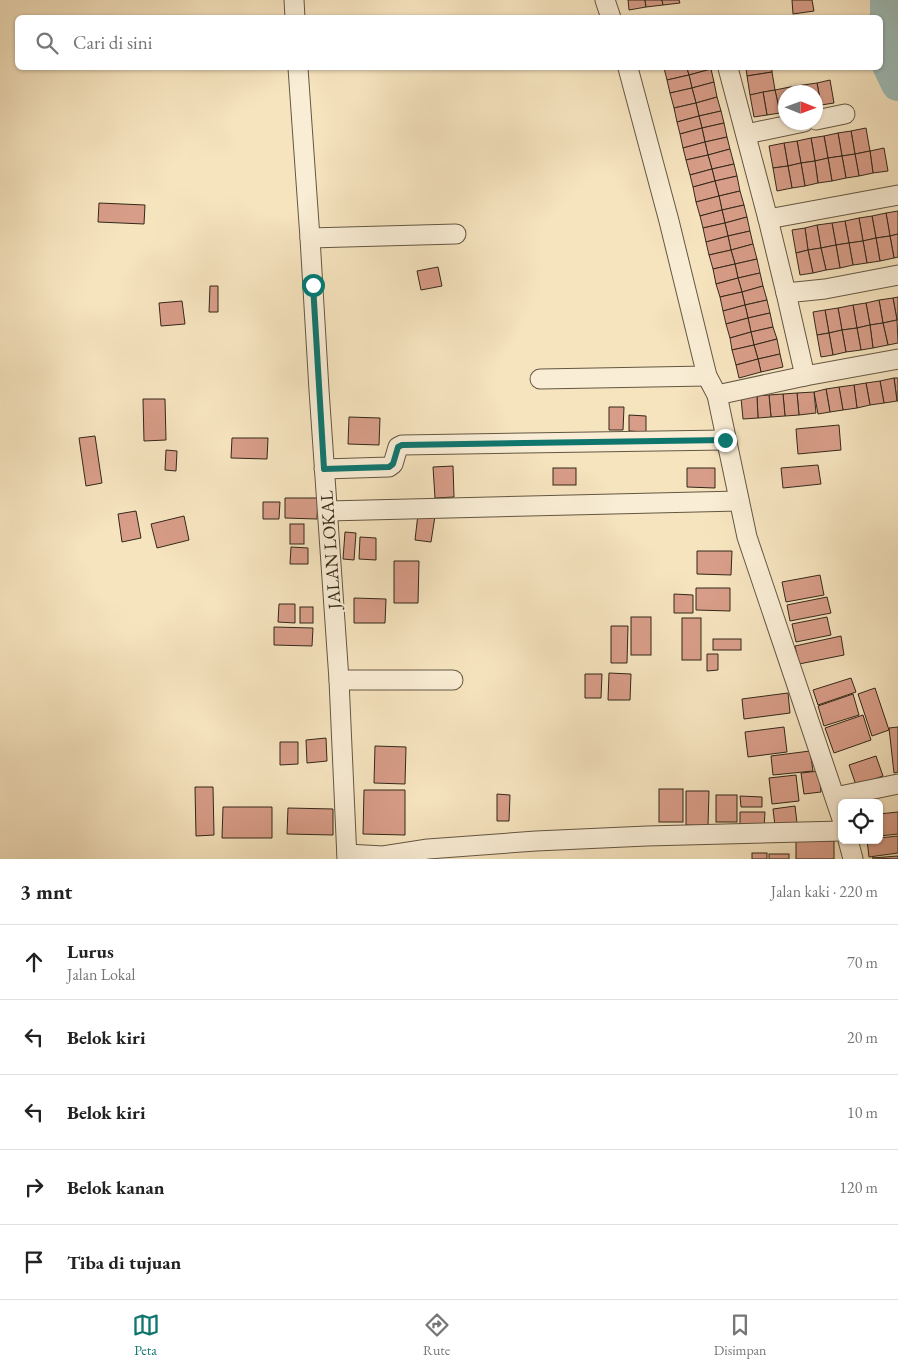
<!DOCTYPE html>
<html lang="id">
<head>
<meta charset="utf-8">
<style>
  :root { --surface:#fff; --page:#f2f2f2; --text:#222; --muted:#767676; --line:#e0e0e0; --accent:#0f766e }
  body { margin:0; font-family:"EB Garamond",serif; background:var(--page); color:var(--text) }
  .controls { position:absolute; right:15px; bottom:15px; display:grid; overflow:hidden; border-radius:8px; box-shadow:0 1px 4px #0004 }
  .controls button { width:45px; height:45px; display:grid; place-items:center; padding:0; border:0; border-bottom:1px solid var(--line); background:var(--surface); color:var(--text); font:25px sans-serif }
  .compass { position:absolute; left:778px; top:85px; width:45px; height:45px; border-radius:50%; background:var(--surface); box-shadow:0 1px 4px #0004; rotate:91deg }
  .stop { position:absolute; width:15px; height:15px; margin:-11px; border:4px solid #0f766e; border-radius:50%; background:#fff }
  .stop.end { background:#0f766e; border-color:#fff; box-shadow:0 1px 5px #0008 }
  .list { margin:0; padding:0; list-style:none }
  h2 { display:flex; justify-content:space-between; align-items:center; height:65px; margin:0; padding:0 20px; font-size:21px }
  h2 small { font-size:16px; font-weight:400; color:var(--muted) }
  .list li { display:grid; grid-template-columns:32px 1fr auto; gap:15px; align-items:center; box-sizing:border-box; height:75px; padding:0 20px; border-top:1px solid var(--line) }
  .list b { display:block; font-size:19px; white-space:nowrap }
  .list p { margin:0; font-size:16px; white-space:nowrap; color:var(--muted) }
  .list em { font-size:16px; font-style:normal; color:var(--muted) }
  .icon { flex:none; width:28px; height:28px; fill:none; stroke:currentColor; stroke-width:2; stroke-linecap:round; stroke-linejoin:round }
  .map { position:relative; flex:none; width:898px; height:859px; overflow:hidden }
  .search { position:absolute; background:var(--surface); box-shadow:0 1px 4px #0004; left:15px; right:15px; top:15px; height:55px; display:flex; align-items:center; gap:12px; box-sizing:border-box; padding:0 18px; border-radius:8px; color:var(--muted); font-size:19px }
  .sheet { height:440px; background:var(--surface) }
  nav { display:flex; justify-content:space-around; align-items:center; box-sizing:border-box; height:70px; border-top:1px solid var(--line); background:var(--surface); font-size:14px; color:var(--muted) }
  nav a { display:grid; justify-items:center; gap:2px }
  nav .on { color:var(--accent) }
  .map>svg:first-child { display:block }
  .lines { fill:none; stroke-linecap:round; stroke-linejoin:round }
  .river { stroke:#9ebdb9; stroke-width:34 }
  .building { fill:#d89d88; stroke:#332819 }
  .minor-casing { stroke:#645742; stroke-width:21 }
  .minor { stroke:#f9edd5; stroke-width:19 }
  .route { stroke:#0f766e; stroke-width:6 }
  .labels { text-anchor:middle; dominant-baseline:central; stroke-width:4.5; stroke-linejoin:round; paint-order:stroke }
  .street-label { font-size:18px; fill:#332819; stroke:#f9edd5 }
</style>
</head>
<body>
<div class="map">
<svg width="898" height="859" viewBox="0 0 898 859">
  <rect width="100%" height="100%" fill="#f6e4bf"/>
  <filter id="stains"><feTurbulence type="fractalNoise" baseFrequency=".004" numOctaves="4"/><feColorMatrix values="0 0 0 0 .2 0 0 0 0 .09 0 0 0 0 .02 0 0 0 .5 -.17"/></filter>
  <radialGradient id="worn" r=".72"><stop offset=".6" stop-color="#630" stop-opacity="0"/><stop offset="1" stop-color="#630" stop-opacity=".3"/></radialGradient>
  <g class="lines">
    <path class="river" d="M887 0V61L898 84"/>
  </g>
  <g class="building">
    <path d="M628 0H645L646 7 629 10Z"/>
    <path d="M645 0H662L663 5 646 7Z"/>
    <path d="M662 0H679L680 3 663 5Z"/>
    <path d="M792 0H812L814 11 793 14Z"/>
    <path d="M664 68H687L689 75 667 80Z"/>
    <path d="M687 68H711V69L689 75Z"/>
    <path d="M746 68H772V72L747 76Z"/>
    <path d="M711 69 714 82 692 88 689 75Z"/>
    <path d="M772 72 775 90 750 95 747 76Z"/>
    <path d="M689 75 692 88 670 93 667 80Z"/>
    <path d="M830 80 834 103 821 105 817 83Z"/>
    <path d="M714 82 717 97 696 103 692 88Z"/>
    <path d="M817 83 821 105 816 106V92H804L803 85Z"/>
    <path d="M803 85 804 92H791L790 87Z"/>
    <path d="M790 87 791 92H786V111L780 113 775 90Z"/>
    <path d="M692 88 696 103 674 108 670 93Z"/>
    <path d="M775 90 780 113 767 115 763 92Z"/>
    <path d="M763 92 767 115 754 117 750 95Z"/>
    <path d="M717 97 721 111 699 116 696 103Z"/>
    <path d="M696 103 699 116 677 122 674 108Z"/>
    <path d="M721 111 724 123 702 128 699 116Z"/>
    <path d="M699 116 702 128 680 134 677 122Z"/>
    <path d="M724 123 727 137 705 142 702 128Z"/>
    <path d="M702 128 705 142 683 148 680 134Z"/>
    <path d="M866 128 870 151 855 154 851 131Z"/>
    <path d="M851 131 855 154 842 156 838 133Z"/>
    <path d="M838 133 842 156 828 158 824 136Z"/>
    <path d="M824 136 828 158 815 161 811 138Z"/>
    <path d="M727 137 730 149 708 155 705 142Z"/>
    <path d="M811 138 815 161 801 163 797 141Z"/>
    <path d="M797 141 801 163 788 166 784 143Z"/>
    <path d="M705 142 708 155 686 160 683 148Z"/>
    <path d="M784 143 788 166 773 168 769 146Z"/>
    <path d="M884 148 888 171 873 173 870 151Z"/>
    <path d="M730 149 734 164 712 169 708 155Z"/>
    <path d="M870 151 873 173 859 176 855 154Z"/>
    <path d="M855 154 859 176 846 178 842 156Z"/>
    <path d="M708 155 712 169 690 175 686 160Z"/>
    <path d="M842 156 846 178 832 181 828 158Z"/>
    <path d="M828 158 832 181 818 183 815 161Z"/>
    <path d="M815 161 818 183 805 186 801 163Z"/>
    <path d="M801 163 805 186 792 188 788 166Z"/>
    <path d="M734 164 737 176 715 181 712 169Z"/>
    <path d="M788 166 792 188 777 191 773 168Z"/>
    <path d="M712 169 715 181 693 187 690 175Z"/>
    <path d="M737 176 740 191 719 196 715 181Z"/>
    <path d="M715 181 719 196 696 202 693 187Z"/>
    <path d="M740 191 744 205 722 210 719 196Z"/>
    <path d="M719 196 722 210 700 216 696 202Z"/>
    <path d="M99 203 145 205 144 224 98 222Z"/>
    <path d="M744 205 747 217 725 223 722 210Z"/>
    <path d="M722 210 725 223 703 228 700 216Z"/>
    <path d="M898 211V234L890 236 886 213Z"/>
    <path d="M886 213 890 236 876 238 872 216Z"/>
    <path d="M872 216 876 238 863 241 859 218Z"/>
    <path d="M747 217 750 231 728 236 725 223Z"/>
    <path d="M859 218 863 241 849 243 845 221Z"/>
    <path d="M845 221 849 243 836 245 832 223Z"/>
    <path d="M725 223 728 236 706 242 703 228Z"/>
    <path d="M832 223 836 245 821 248 817 225Z"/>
    <path d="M817 225 821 248 808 250 805 228Z"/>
    <path d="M805 228 808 250 796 253 792 230Z"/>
    <path d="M750 231 753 244 731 250 728 236Z"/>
    <path d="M898 234V257L894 258 890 236Z"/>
    <path d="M728 236 731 250 709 255 706 242Z"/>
    <path d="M890 236 894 258 880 261 876 238Z"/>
    <path d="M876 238 880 261 867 263 863 241Z"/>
    <path d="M863 241 867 263 853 265 849 243Z"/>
    <path d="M849 243 853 265 840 268 836 245Z"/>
    <path d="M753 244 757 259 735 264 731 250Z"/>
    <path d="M836 245 840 268 826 270 821 248Z"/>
    <path d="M821 248 826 270 813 273 808 250Z"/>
    <path d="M731 250 735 264 713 269 709 255Z"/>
    <path d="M808 250 813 273 800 275 796 253Z"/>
    <path d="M757 259 760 273 738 278 735 264Z"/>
    <path d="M735 264 738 278 716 284 713 269Z"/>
    <path d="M438 267 442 286 421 290 417 271Z"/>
    <path d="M760 273 763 286 742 292 738 278Z"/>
    <path d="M738 278 742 292 720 297 716 284Z"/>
    <path d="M210 286H218V312H209Z"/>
    <path d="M763 286 767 300 745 305 742 292Z"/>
    <path d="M742 292 745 305 723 311 720 297Z"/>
    <path d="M898 297V320H897L893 298Z"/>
    <path d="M893 298 897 320 883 323 879 300Z"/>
    <path d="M767 300 770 313 748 318 745 305Z"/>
    <path d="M879 300 883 323 870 325 866 303Z"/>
    <path d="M182 301 185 324 161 326 159 303Z"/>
    <path d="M866 303 870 325 857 328 853 305Z"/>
    <path d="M745 305 748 318 726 324 723 311Z"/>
    <path d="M853 305 857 328 842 330 838 308Z"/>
    <path d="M838 308 842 330 829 333 825 310Z"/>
    <path d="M825 310 829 333 817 335 813 312Z"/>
    <path d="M770 313 773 327 751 332 748 318Z"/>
    <path d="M748 318 751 332 730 338 726 324Z"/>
    <path d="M897 320 898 343 888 345 883 323Z"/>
    <path d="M883 323 888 345 873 348 870 325Z"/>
    <path d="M870 325 873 348 861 350 857 328Z"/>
    <path d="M773 327 777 339 754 345 751 332Z"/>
    <path d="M857 328 861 350 846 352 842 330Z"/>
    <path d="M842 330 846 352 833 355 829 333Z"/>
    <path d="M751 332 754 345 732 350 730 338Z"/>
    <path d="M829 333 833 355 821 357 817 335Z"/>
    <path d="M777 339 780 354 758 359 754 345Z"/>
    <path d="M754 345 758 359 736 365 732 350Z"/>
    <path d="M780 354 783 367 761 372 758 359Z"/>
    <path d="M758 359 761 372 739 378 736 365Z"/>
    <path d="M894 378H898V401H897Z"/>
    <path d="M894 378 897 401 884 403 880 381Z"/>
    <path d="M880 381 884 403 870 405 866 383Z"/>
    <path d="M866 383 870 405 857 408 854 385Z"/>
    <path d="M854 385 857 408 843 410 839 387Z"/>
    <path d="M839 387 843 410 830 412 826 389Z"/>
    <path d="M826 389 830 412 818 414 814 392Z"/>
    <path d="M814 392 816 413 799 415 797 393Z"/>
    <path d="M797 393 799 415 785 416 783 394Z"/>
    <path d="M783 394 785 416 771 417 769 395Z"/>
    <path d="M769 395 771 417 758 418 757 396Z"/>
    <path d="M757 396 758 418 743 419 741 398Z"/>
    <path d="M143 399H165L166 440 144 441Z"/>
    <path d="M609 407H624L623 430H609Z"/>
    <path d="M629 415 646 416V432L629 431Z"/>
    <path d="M349 417 380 418 379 445 348 444Z"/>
    <path d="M839 425 841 450 798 454 796 429Z"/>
    <path d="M95 436 102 483 86 486 79 438Z"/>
    <path d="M232 438H268L267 459 231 458Z"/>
    <path d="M166 450 177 451 176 471 165 470Z"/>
    <path d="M818 465 821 484 783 488 781 468Z"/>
    <path d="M453 466 454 497 435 498 433 467Z"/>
    <rect x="553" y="468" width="23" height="17"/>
    <path d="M687 468H715V488L687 487Z"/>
    <path d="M285 498H318L317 519 285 518Z"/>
    <path d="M263 502H280L279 519H263Z"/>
    <path d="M136 511 141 538 122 542 118 514Z"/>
    <path d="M418 514 435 516 431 542 415 540Z"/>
    <path d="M184 516 189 540 157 548 151 524Z"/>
    <rect x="290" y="524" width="14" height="20"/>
    <path d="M345 532 356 533 354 560 343 559Z"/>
    <path d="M360 537 376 538V560L359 559Z"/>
    <path d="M291 547 308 548V564H290Z"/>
    <path d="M697 551H732L731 575 697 574Z"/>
    <path d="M394 561H419L418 603H394Z"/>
    <path d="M820 575 824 595 786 602 782 582Z"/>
    <path d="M696 588H730V611L696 610Z"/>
    <path d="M674 594 693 595V613H674Z"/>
    <path d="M827 597 831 613 790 621 787 605Z"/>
    <path d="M354 598 386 599 385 623H354Z"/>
    <path d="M279 604H295V623L278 622Z"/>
    <rect x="300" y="607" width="13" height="16"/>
    <rect x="631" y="617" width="20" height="38"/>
    <path d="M827 617 831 635 796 642 792 624Z"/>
    <rect x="682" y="618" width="19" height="42"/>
    <path d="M611 626H628L627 663H611Z"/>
    <path d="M274 627 313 628 312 646 274 645Z"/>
    <path d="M841 636 844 655 799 664 795 646Z"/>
    <rect x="713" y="639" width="28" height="11"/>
    <path d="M707 654H718V670L707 671Z"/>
    <path d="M609 673 631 674 630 700H608Z"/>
    <path d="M585 674H602L601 698H585Z"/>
    <path d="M851 678 856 692 818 705 813 690Z"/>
    <path d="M875 688 889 730 872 736 858 694Z"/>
    <path d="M788 693 790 713 744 719 742 699Z"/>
    <path d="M853 694 859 715 824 726 818 706Z"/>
    <path d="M863 715 871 740 834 753 825 728Z"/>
    <path d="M784 727 787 752 748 757 745 732Z"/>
    <path d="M898 727V772L894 773 889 728Z"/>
    <path d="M326 738 327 761 307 763 306 740Z"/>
    <path d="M280 742H298V764L280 765Z"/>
    <path d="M375 746 406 747 405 784 374 783Z"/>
    <path d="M810 751 813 771 773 775 771 756Z"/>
    <path d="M876 756 883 776 856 785 849 765Z"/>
    <path d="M819 771 821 792 804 794 801 773Z"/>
    <path d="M796 775 799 801 772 804 769 778Z"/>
    <path d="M195 787H213L214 835 196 836Z"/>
    <rect x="659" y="789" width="24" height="33"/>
    <path d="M364 790H405V835L363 834Z"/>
    <path d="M686 791H709L708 826 686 825Z"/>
    <path d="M497 794 510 795 509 821H497Z"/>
    <rect x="716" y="795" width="21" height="27"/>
    <path d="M740 796 762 797V807H741Z"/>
    <path d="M795 806 797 823 775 826 773 809Z"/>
    <path d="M223 807H272V838H222Z"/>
    <path d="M288 808 333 809V835L287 834Z"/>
    <path d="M740 812H765L764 827H740Z"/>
    <path d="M898 812V834L879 836V814Z"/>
    <path d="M898 836V853L869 857 867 840H879V838Z"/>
    <rect x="796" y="841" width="38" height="18"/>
    <rect x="752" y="853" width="15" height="6"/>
    <rect x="769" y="854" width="20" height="5"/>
    <path d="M898 856V859L872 858Z"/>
  </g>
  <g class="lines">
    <defs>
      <g id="minor">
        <path d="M294 0 295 18"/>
        <path d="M605 0 611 18"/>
        <path d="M298 68 310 238"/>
        <path d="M628 68 669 221 707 376 717 395 747 537 842 819"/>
        <path d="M728 68 768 219 786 293"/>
        <path d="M816 120 845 114"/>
        <path d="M746 134 804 122"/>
        <path d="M768 219 898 195"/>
        <path d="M805 376 786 293 825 289 898 275"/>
        <path d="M540 379 707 376"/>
        <path d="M717 395 805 376 898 359"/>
        <path d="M324 469 389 467 393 464 398 447 402 445 725 440"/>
        <path d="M328 511 739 501"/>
        <path d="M339 680H453"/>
        <path d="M835 797 898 784"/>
        <path d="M848 840 853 859"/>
        <path d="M347 854 383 856 428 849 536 841 647 836 842 831"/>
        <path d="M347 859 339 680 319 390 310 238 456 234"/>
      </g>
    </defs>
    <use href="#minor" class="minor-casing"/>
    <use href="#minor" class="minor"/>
  </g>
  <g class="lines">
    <path class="route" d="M313 285 324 469 389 467 393 464 398 447 402 445 725 440"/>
  </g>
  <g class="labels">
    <g class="street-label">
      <text transform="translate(330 550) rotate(-94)">JALAN LOKAL</text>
    </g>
  </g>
  <rect width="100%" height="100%" filter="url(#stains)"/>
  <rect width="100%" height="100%" fill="url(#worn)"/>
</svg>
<div class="controls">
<button><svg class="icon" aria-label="locate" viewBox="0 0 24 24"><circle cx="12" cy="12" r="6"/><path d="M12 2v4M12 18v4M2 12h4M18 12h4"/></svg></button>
</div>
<svg class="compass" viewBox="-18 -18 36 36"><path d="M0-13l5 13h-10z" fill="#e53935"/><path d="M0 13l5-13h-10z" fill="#767676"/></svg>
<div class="stop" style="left:313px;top:285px"></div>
<div class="stop end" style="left:725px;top:440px"></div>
<div class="search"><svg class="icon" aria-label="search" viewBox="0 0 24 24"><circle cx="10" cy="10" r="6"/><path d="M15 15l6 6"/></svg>Cari di sini</div>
</div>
<section class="sheet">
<h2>3 mnt<small>Jalan kaki · 220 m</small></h2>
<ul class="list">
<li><svg class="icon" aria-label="ahead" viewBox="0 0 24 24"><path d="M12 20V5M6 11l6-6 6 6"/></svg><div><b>Lurus</b><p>Jalan Lokal</p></div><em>70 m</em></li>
<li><svg class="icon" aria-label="left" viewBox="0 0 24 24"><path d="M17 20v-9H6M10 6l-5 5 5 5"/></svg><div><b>Belok kiri</b></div><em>20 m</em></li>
<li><svg class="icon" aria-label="left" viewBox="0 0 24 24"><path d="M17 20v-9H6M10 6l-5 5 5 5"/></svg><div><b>Belok kiri</b></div><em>10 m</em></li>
<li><svg class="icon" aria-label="right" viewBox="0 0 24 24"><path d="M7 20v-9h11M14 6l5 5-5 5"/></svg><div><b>Belok kanan</b></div><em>120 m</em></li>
<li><svg class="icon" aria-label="arrive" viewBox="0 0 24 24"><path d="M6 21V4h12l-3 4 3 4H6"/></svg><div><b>Tiba di tujuan</b></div></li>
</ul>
</section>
<nav>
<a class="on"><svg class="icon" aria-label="map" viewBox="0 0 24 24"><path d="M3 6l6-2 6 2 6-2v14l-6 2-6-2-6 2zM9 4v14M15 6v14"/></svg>Peta</a>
<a><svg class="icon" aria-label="directions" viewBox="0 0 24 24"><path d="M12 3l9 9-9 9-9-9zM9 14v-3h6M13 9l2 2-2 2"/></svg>Rute</a>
<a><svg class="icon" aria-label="saved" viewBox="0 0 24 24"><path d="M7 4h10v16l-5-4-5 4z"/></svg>Disimpan</a>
</nav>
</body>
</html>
